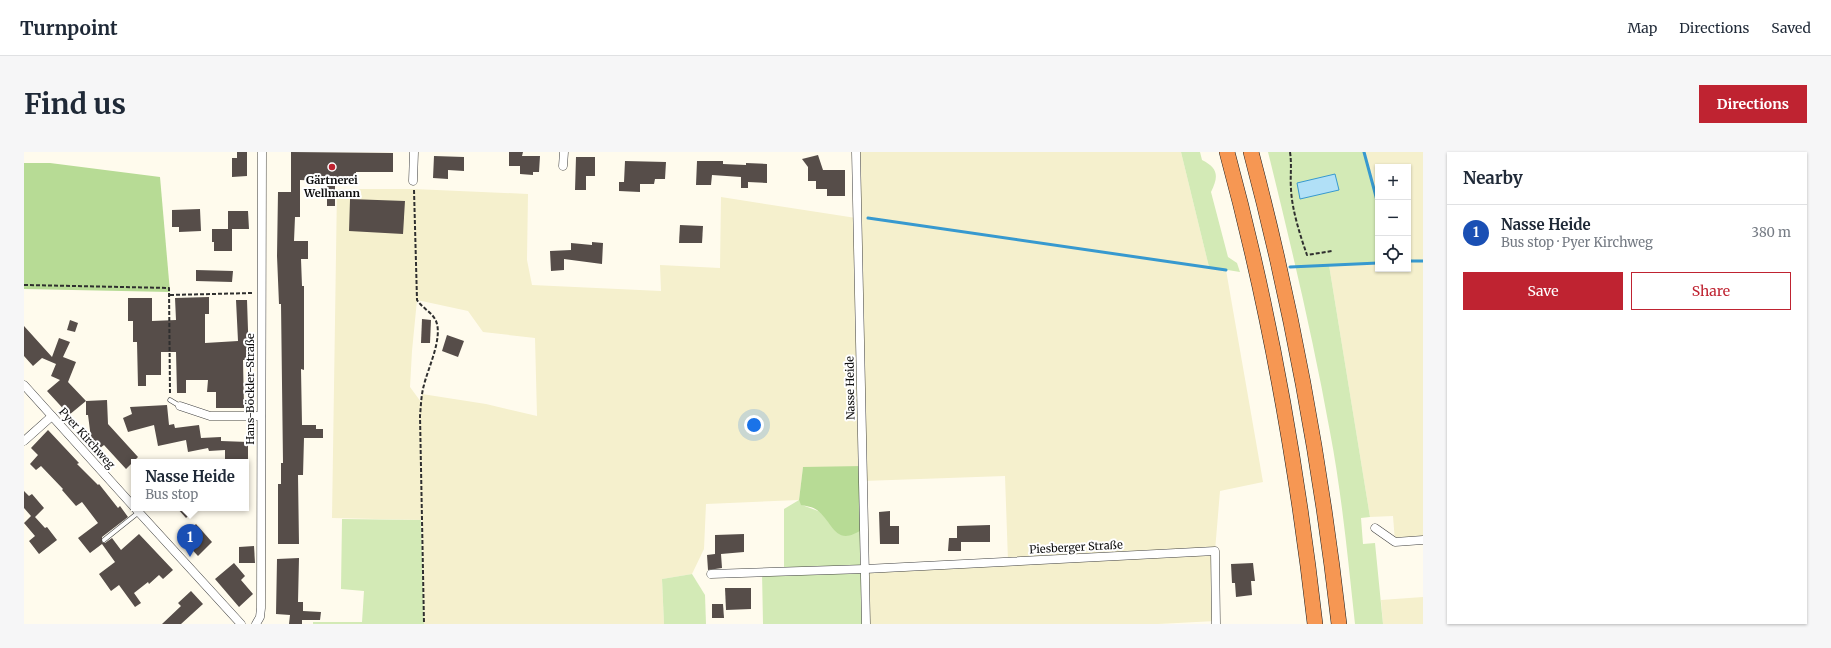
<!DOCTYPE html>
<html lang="en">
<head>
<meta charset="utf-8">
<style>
  :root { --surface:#fff; --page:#f6f6f7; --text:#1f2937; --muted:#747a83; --line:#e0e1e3; --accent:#bf2331 }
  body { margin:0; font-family:Merriweather,serif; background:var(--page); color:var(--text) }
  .controls { position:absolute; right:12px; top:12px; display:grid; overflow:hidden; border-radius:0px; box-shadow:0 1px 3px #0004 }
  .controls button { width:36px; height:36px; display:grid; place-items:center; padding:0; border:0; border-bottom:1px solid var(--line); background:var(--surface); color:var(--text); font:20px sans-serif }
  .you { position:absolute; left:730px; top:273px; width:14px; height:14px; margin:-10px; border:3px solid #fff; border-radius:50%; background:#1a73e8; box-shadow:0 0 0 6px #1a73e833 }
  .badge { display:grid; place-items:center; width:26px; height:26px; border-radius:50%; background:var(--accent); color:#fff; font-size:13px; font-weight:700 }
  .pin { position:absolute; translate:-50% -33px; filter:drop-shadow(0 1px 2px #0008) }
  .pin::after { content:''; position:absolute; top:21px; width:14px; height:12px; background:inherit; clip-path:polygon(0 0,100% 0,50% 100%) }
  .popup { position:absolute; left:107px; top:307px; width:118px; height:52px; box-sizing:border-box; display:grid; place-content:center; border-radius:0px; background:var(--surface); filter:drop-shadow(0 1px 3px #0005); font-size:13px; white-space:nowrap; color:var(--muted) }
  .popup b { font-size:15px; color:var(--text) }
  .popup::after { content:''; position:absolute; left:50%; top:100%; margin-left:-8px; border:8px solid transparent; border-top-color:var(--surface) }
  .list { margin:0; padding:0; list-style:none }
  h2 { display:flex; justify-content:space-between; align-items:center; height:52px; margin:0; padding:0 16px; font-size:17px }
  h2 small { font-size:13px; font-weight:400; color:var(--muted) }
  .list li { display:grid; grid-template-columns:26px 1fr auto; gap:12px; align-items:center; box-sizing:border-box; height:56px; padding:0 16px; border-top:1px solid var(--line) }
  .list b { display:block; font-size:15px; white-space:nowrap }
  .list p { margin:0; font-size:13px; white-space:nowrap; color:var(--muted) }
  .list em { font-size:13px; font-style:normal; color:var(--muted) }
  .actions { display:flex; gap:8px; padding:12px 16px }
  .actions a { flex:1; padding:9px 0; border:1px solid var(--accent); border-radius:0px; text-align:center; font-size:14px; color:var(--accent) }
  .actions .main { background:var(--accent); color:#fff }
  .icon { flex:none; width:22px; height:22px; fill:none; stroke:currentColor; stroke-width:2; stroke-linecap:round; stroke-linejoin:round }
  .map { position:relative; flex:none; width:1399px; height:472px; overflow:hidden; border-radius:0px }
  header { display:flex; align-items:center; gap:24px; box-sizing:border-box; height:56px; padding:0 20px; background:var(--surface); border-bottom:1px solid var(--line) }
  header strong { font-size:19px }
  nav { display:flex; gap:22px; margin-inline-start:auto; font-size:14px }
  .intro { display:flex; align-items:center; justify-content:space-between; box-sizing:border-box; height:96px; padding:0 24px }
  h1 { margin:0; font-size:28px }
  .button { padding:10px 18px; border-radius:0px; background:var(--accent); color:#fff; font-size:14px; font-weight:700 }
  main { display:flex; gap:24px; padding:0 24px }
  aside { flex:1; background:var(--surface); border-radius:0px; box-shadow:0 1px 3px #0004 }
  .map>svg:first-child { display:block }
  .farmland { fill:#f5f0cd; fill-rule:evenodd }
  .green { fill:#d3eab6 }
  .forest { fill:#b7db95 }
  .water { fill:#b1e0f7; stroke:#3799cf }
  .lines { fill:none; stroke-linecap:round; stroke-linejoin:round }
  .stream { stroke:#3799cf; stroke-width:3 }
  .building { fill:#564d49 }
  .lane-casing { stroke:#404040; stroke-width:5 }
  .street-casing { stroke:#404040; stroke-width:9 }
  .highway-casing { stroke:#1e1e1e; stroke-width:16 }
  .path { stroke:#2f2f2f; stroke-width:2; stroke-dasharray:4 2; stroke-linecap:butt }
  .lane { stroke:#fff; stroke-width:4 }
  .street { stroke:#fff; stroke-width:8 }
  .highway { stroke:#f69753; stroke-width:15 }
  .poi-dot { fill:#bf2331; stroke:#fff; stroke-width:1.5 }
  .labels { text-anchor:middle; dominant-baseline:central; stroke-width:4; stroke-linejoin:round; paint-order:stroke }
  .poi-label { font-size:11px; font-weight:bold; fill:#0d0d0d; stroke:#fff }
  .street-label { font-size:11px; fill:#0d0d0d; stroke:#fff }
</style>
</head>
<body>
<header>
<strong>Turnpoint</strong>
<nav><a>Map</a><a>Directions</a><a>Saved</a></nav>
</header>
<div class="intro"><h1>Find us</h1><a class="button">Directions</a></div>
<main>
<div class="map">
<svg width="1399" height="472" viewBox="0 0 1399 472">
  <rect width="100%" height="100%" fill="#fffbed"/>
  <g class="farmland">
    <path d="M832 0H1157L1185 115 1202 118 1239 330 1196 339 1191 399 1192 469 1134 472H842L841 417 984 409 981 324 839 329 779 315 775 348 682 352 680 397 668 422 638 427 640 472H400L398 368 308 366 313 37H390L504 42 503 108 508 133 637 139 636 113 696 116 697 45 832 66ZM393 148 444 159 459 180 511 186 513 264 462 252 398 242 397 250 386 235 388 199Z"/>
    <path d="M1340 0H1399V388L1371 390 1369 364 1346 365 1305 113 1354 111V117H1384V15H1354V52Z"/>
    <path d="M1399 445V472H1359L1357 448Z"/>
  </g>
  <g class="green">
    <path d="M1157 0H1176L1178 8C1194 16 1195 24 1187 40L1204 105 1213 111 1216 120 1185 115Z"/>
    <path d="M1244 0H1340L1354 52V111L1305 113 1346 365 1337 366 1339 392 1351 391 1359 472H1331C1324 408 1318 343 1306 280 1289 186 1267 93 1244 0Z"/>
    <path d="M775 348 778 353 840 376 842 472H739L738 420 760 419V357Z"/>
    <path d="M318 367 397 368 400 472H289V470H338L340 439 317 437Z"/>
    <path d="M668 422 681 443 682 472H640L638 427Z"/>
  </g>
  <g class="forest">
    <path d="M0 11H26L136 25 146 140 0 137Z"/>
    <path d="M839 314 840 376C811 397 810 371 793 358 789 355 782 354 777 353L775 348 779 315Z"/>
  </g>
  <path class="water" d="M1311 22 1315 38 1276 47 1273 31Z"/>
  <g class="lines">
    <g class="stream">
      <path d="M1340 0 1354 52"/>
      <path d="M844 66 1202 118"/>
      <path d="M1384 109H1399"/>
      <path d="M1266 115 1354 111"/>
    </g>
  </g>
  <g class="building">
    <path d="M213 0H223V24L208 25V6H213Z"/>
    <path d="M267 0 369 1V20H332V30L311 29V54H303V29L276 28V65H271L270 89H284V107H277L278 134H280V218L277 217 278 273H292V277H299V286H280L279 323H274L275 392H254V332H257V311H259L257 152H255L253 104 254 40H267Z"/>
    <path d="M485 0H499L498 4H516L515 20H509V23L496 22V14H485Z"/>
    <path d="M794 3 799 18H821V44H803V37H792V29H784V15L778 7Z"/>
    <path d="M410 4 440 5V19L424 18V27L409 26Z"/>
    <path d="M552 5H571V24H562V38H551Z"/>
    <path d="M601 9 642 10 641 27H631L630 32H616V40L595 39V30H600Z"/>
    <path d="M673 9H699V12L722 13V11L743 12V31L724 30V36H717V25L688 23 687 33H672Z"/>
    <path d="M326 47 381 49 379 82 325 79Z"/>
    <path d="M176 57 177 79 155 80V75H148V58Z"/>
    <path d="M204 59H224L225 77H207H208V99H190V90H188V77H204Z"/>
    <path d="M656 73 679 74 678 91H655Z"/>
    <path d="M568 90 579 91 578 112 540 107V118L527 119 526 99 547 98V91L568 93Z"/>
    <path d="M172 118 209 119 208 130 172 129Z"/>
    <path d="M185 145V162H181V191L214 189 212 148H223L225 208H219L220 256H192V240H183L184 228H162V241H153L152 200H137V223H122V234H114L113 190H109V169H104V146H128V169L152 168 151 146Z"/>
    <path d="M398 167 407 168 406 191H397Z"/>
    <path d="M46 168 54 171 51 180 43 178Z"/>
    <path d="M0 174 28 205 35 186 46 190 39 205 52 210 44 230 62 249 45 263 23 239 36 228 27 224 32 212 18 206 9 214 0 204Z"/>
    <path d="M423 183 440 189 434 205 418 199Z"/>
    <path d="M83 248 84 272 114 305 102 317 80 293 76 296 67 286 64 263H62V249Z"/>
    <path d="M143 253 145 273 150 272 151 276 175 273 177 286 197 285V289L224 290V309H201V298L185 299 184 296 164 300 162 288 134 294 130 273 104 280 99 266 108 262 106 255Z"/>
    <path d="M24 278 55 311 53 312 74 333 75 332 94 356 96 354 104 365 78 385V390L81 391 88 386 97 398 115 382 149 418 139 427 135 423 125 432 124 430 110 441 117 451 111 455 95 433 87 439 75 422 91 410 78 392 66 401 54 386 74 371 58 350 52 354 38 338 39 337 17 314 12 318 6 312 14 303 7 296Z"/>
    <path d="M0 339 5 344 8 342 20 356 11 365 21 376 23 375 33 388 15 402 5 389 11 384 0 371 7 364 0 356Z"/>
    <path d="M153 356H173L162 366Z"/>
    <path d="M866 359V374H875V392H856L855 360Z"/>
    <path d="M172 372 188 390 174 404 157 386Z"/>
    <path d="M966 373V390H937V399H924L925 386H933V374Z"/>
    <path d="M720 382V400L697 402 698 416 684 418 683 403 691 402V383Z"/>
    <path d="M230 394 231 411H215V395Z"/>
    <path d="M275 406 274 450H279V459L297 460 296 468H278V472H265L266 463 252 462 253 407Z"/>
    <path d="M210 411 221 424 217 428 229 442 215 455 191 427Z"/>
    <path d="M1229 411 1231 429H1227L1228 443 1212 445 1211 431H1208L1207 412Z"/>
    <path d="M701 436H727V457L702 458Z"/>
    <path d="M167 439 179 452 157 472H138L157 454 154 451Z"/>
    <path d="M688 452H699L700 466H688Z"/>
  </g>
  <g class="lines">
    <defs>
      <g id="lane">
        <path d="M146 248 156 254"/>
        <path d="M80 388 115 360"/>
      </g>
      <g id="street">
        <path d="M832 0 842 472"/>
        <path d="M539 14 540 0"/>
        <path d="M389 29 390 0"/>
        <path d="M0 233 110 355"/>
        <path d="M156 254 186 264H237"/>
        <path d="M0 289 28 264"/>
        <path d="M111 356 217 472"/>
        <path d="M1351 376 1371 390 1399 388"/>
        <path d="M687 422 841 417 1191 399 1192 472"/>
        <path d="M232 472 236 465 237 456 238 0"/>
      </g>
      <g id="highway">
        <path d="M1203 0C1245 155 1273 313 1291 472"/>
        <path d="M1227 0C1268 155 1297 313 1315 472"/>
      </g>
    </defs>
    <use href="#lane" class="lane-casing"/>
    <use href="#street" class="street-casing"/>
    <use href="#highway" class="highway-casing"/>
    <g class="path">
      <path d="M1266 0C1268 13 1266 24 1267 37 1268 58 1276 83 1283 103L1308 99"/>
      <path d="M390 38 393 148C398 156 408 160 412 169 419 186 404 216 400 233 397 243 397 254 396 264L400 472"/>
      <path d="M0 133 145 136 146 241"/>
      <path d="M146 143 229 141"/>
    </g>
    <use href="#lane" class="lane"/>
    <use href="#street" class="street"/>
    <use href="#highway" class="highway"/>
  </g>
  <circle class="poi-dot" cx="308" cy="15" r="4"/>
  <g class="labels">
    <g class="poi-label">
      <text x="308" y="28">Gärtnerei<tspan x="308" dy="13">Wellmann</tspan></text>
    </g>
    <g class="street-label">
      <text transform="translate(826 236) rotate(-91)">Nasse Heide</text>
      <text transform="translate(226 237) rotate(-90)">Hans-Böckler-Straße</text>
      <text transform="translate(63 286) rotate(48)">Pyer Kirchweg</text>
      <text transform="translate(1052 395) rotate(-3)">Piesberger Straße</text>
    </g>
  </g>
</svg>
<div class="controls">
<button>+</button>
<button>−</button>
<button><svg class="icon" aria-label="locate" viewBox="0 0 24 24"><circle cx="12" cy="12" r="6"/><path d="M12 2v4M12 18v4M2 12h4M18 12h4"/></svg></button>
</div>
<div class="you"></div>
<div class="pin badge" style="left:166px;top:405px;background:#1a4fb4">1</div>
<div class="popup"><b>Nasse Heide</b>Bus stop</div>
</div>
<aside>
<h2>Nearby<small></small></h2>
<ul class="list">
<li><span class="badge" style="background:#1a4fb4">1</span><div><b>Nasse Heide</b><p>Bus stop · Pyer Kirchweg</p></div><em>380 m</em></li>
</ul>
<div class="actions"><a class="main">Save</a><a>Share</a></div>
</aside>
</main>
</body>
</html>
